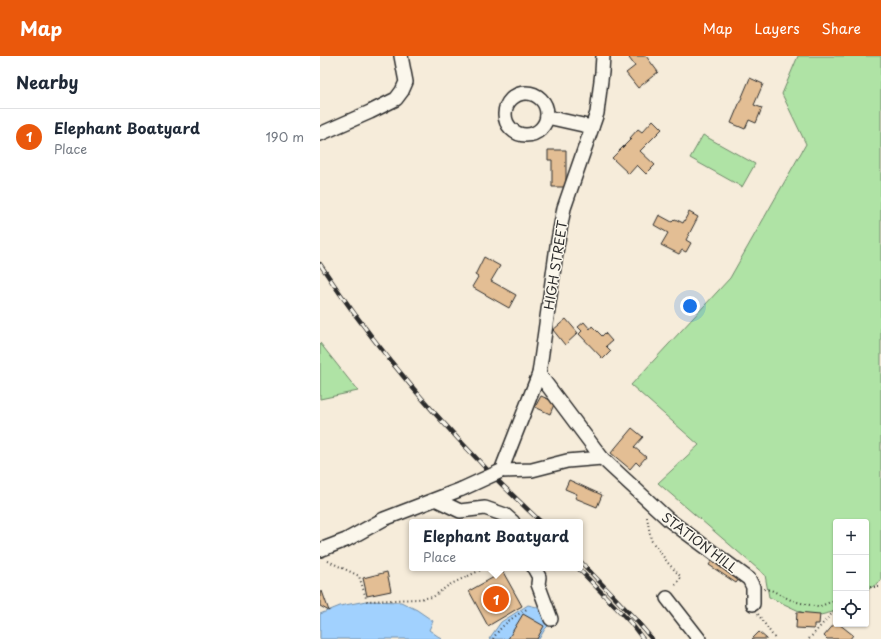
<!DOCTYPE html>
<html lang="en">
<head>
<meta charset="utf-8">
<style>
  :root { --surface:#fff; --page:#f2f2f3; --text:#1f2937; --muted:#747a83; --line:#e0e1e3; --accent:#ea580c }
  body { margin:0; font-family:"Playpen Sans",sans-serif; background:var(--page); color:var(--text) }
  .controls { position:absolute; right:12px; bottom:12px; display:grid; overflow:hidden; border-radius:4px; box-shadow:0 1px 3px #0004 }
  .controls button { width:36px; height:36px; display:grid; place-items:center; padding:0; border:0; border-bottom:1px solid var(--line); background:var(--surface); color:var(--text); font:20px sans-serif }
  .you { position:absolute; left:370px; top:250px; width:14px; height:14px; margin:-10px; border:3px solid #fff; border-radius:50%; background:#1a73e8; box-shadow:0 0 0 6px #1a73e833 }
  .badge { display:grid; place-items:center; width:26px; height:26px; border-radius:50%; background:var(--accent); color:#fff; font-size:13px; font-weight:700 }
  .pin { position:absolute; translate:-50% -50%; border:2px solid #fff; box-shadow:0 1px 4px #0006 }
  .popup { position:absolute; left:89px; top:463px; width:174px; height:52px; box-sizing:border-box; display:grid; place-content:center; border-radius:4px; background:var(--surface); filter:drop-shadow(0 1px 3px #0005); font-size:13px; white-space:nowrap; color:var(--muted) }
  .popup b { font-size:15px; color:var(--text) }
  .popup::after { content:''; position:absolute; left:50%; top:100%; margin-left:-8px; border:8px solid transparent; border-top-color:var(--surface) }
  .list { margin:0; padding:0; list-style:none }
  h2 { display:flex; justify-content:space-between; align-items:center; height:52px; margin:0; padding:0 16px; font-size:17px }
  h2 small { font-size:13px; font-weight:400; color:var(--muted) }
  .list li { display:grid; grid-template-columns:26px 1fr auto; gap:12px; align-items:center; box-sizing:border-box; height:56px; padding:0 16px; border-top:1px solid var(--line) }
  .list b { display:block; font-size:15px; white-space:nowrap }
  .list p { margin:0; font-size:13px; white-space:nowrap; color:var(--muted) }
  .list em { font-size:13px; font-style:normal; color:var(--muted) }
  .icon { flex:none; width:22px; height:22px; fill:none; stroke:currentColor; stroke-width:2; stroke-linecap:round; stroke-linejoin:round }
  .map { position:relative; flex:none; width:561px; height:583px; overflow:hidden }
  header { display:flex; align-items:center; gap:24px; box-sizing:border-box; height:56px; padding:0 20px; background:var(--accent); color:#fff }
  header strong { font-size:19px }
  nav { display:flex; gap:22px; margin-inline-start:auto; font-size:14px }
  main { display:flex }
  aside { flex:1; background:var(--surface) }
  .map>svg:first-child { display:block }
  .green { fill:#afe3a5; stroke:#6d8768 }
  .water { fill:#a1d1fe; stroke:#728faa }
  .building { fill:#e3be94; stroke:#2b2b2b }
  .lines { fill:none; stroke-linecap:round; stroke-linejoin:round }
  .minor-casing { stroke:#2b2b2b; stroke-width:16 }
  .path { stroke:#2b2b2b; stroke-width:2; stroke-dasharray:1 3; stroke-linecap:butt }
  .minor { stroke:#fbf7ec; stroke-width:13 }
  .rail-casing { stroke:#2b2b2b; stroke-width:4.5 }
  .rail { stroke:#fbf7ec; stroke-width:3; stroke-dasharray:9; stroke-linecap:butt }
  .minor-bridge-casing { stroke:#2b2b2b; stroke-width:16; stroke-linecap:butt }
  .minor-bridge { stroke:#fbf7ec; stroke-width:13 }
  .labels { text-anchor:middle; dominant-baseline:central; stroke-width:3; stroke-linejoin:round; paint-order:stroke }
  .street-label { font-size:13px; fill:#2b2b2b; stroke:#fbf7ec }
</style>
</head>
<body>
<header>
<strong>Map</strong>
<nav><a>Map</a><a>Layers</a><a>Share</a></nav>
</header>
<main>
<aside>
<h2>Nearby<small></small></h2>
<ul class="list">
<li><span class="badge">1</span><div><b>Elephant Boatyard</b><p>Place</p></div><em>190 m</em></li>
</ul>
</aside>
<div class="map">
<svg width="561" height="583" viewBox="0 0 561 583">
  <rect width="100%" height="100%" fill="#f6ecda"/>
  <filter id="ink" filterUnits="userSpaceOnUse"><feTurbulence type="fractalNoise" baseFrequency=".025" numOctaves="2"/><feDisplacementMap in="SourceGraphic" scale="8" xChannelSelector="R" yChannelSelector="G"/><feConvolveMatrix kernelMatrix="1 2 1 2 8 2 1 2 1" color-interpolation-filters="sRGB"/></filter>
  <g filter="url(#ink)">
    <g class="green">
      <path d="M478 0H561V525L546 535V466H516V554L513 556 492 561 449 541 445 519 338 427 379 389 311 329 410 222 486 88 462 38Z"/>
      <path d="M383 79 435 108 422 131 370 102Z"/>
      <path d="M0 287 38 335 0 343Z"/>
    </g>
    <g class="water">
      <path d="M46 545 81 546 97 554 113 565 109 574 122 583H0V558L20 550Z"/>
      <path d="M208 549 217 551 230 568 225 573 219 583H169L181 566Z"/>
    </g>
    <g class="building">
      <path d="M312 0H326L338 16 318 32 306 17 315 10 309 2Z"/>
      <path d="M430 22 443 28 434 49 442 52 436 67 429 64 425 73 411 67Z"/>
      <path d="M333 64 342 73 320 95 335 109 326 118 317 109 309 118 292 102 311 83 310 82 318 73 322 76Z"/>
      <path d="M228 94H246V131H232V104H228Z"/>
      <path d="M369 156 378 161 366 184 371 187 366 196 362 194 359 198 341 189 348 177 334 169 339 159 352 166 355 163 363 167Z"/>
      <path d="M164 201 180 210 171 225 196 239 189 252 152 231 158 221 155 219Z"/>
      <path d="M246 263 258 277 245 289 233 274Z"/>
      <path d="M264 266 270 273 272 270 282 280 285 277 292 285 286 290 291 295 283 303 259 278 262 275 258 271Z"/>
      <path d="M221 340 235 346 230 358 215 351Z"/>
      <path d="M312 372 323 381 314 391 326 401 319 409 316 406 310 413 291 397Z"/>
      <path d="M249 424 282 439 277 451 255 442 257 438 245 433Z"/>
      <path d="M395 500 422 519 416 527 389 509Z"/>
      <path d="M67 516 71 535 47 540 43 522Z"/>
      <path d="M183 516 202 550 168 570 149 535Z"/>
      <path d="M2 535 9 555 0 550V536Z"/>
      <path d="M477 556 500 558 499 568H494V573L476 572Z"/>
      <path d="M203 558 224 570 217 583H188Z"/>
      <path d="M516 566V568H519L533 579 530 583H507L504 580Z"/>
      <path d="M439 576 447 583H432Z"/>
    </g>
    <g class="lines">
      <defs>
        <g id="minor">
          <circle cx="206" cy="58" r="21"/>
          <path d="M227 61 272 71"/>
          <path d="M0 78 50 56 76 43 82 35 86 26 81 0"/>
          <path d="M219 318 282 402 349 464 429 523 433 531V548"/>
          <path d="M282 402 247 405 212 414 181 415 219 318 237 190 244 152 277 57 282 16 283 0"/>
          <path d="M117 444 140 455 165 452 185 459 193 466"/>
          <path d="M0 494 26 484 64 463 142 433"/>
          <path d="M214 512 219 521 218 528 231 563"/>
          <path d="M347 542 379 583"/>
        </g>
      </defs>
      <use href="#minor" class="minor-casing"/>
      <g class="path">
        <path d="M327 461 331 484 348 507 361 521 354 531"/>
        <path d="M8 505 39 520 47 545 98 543 113 541 129 529 165 512"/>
        <path d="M546 531H561"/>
        <path d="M444 533 451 534 473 545 498 551 516 544"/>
        <path d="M438 558 455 583"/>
        <path d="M173 583C181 569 193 561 207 553"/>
        <path d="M489 583 516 553"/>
      </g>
      <use href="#minor" class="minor"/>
      <defs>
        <g id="rail">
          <path d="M0 208C46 278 102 346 160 406 179 427 200 446 221 466"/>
          <path d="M260 505 316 564 332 583"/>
          <path d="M258 512 310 566 323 583"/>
        </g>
      </defs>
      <use href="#rail" class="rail-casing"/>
      <use href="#rail" class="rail"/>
      <defs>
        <path id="minor-bridge" d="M142 433 181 415"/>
      </defs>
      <use href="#minor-bridge" class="minor-bridge-casing"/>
      <use href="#minor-bridge" class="minor-bridge"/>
    </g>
  </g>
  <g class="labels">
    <g class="street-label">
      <text transform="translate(235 209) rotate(-81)">HIGH STREET</text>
      <text transform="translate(380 486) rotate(37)">STATION HILL</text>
    </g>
  </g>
</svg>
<div class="controls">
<button>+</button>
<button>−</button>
<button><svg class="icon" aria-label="locate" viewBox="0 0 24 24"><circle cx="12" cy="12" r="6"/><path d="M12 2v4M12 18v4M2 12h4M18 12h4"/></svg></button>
</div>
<div class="you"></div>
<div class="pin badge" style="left:176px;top:543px">1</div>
<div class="popup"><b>Elephant Boatyard</b>Place</div>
</div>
</main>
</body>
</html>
